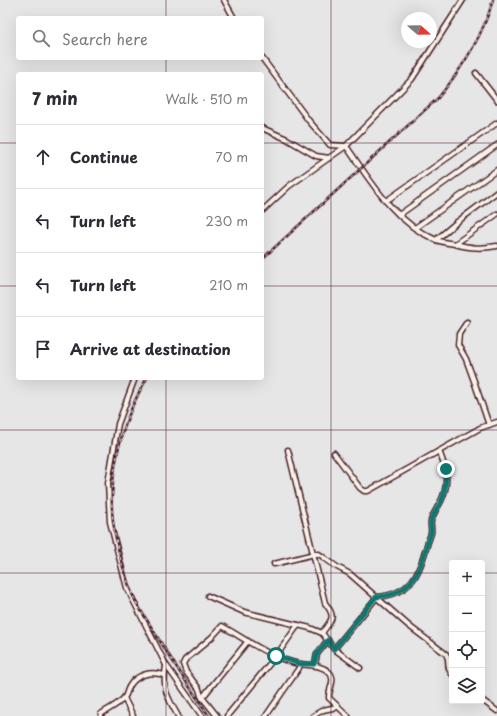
<!DOCTYPE html>
<html lang="en">
<head>
<meta charset="utf-8">
<style>
  :root { --surface:#fff; --page:#f7f7f7; --text:#2b2b33; --muted:#7c7c81; --line:#e1e1e2 }
  body { margin:0; font-family:"Playpen Sans",sans-serif; background:var(--page); color:var(--text) }
  .controls { position:absolute; right:12px; bottom:12px; display:grid; overflow:hidden; border-radius:4px; box-shadow:0 4px 16px #0002 }
  .controls button { width:36px; height:36px; display:grid; place-items:center; padding:0; border:0; border-bottom:1px solid var(--line); background:var(--surface); color:var(--text); font:20px sans-serif }
  .compass { position:absolute; left:401px; top:12px; width:36px; height:36px; border-radius:50%; background:var(--surface); box-shadow:0 4px 16px #0002; rotate:110deg }
  .stop { position:absolute; width:12px; height:12px; margin:-9px; border:3px solid #0f766e; border-radius:50%; background:#fff }
  .stop.end { background:#0f766e; border-color:#fff; box-shadow:0 1px 4px #0008 }
  .list { margin:0; padding:0; list-style:none }
  h2 { display:flex; justify-content:space-between; align-items:center; height:52px; margin:0; padding:0 16px; font-size:17px }
  h2 small { font-size:13px; font-weight:400; color:var(--muted) }
  .list li { display:grid; grid-template-columns:26px 1fr auto; gap:12px; align-items:center; box-sizing:border-box; height:64px; padding:0 16px; border-top:1px solid var(--line) }
  .list b { display:block; font-size:15px; white-space:nowrap }
  .list em { font-size:13px; font-style:normal; color:var(--muted) }
  .icon { flex:none; width:22px; height:22px; fill:none; stroke:currentColor; stroke-width:2; stroke-linecap:round; stroke-linejoin:round }
  .map { position:relative; flex:none; width:497px; height:716px; overflow:hidden }
  .search { position:absolute; background:var(--surface); box-shadow:0 4px 16px #0002; left:16px; top:16px; width:248px; height:44px; display:flex; align-items:center; gap:10px; box-sizing:border-box; padding:0 14px; border-radius:4px; color:var(--muted); font-size:15px }
  .panel { position:absolute; background:var(--surface); box-shadow:0 4px 16px #0002; left:16px; top:72px; width:248px; height:308px; border-radius:4px }
  .map>svg:first-child { display:block }
  .lines { fill:none; stroke-linecap:round; stroke-linejoin:round }
  .minor-casing { stroke:#4a1f2b; stroke-width:7 }
  .minor { stroke:#f7f3e8; stroke-width:4 }
  .rail-casing { stroke:#4a1f2b; stroke-width:2.5 }
  .rail { stroke:#f7f3e8; stroke-width:1; stroke-dasharray:3; stroke-linecap:butt }
  .route { stroke:#0f766e; stroke-width:5 }
  .grid { fill:none; stroke:#4a1f2b; stroke-width:1; stroke-opacity:0.55 }
</style>
</head>
<body>
<div class="map">
<svg width="497" height="716" viewBox="0 0 497 716">
  <rect width="100%" height="100%" fill="#e6e6e7"/>
  <filter id="ink" filterUnits="userSpaceOnUse"><feTurbulence type="fractalNoise" baseFrequency=".025" numOctaves="2"/><feDisplacementMap in="SourceGraphic" scale="8" xChannelSelector="R" yChannelSelector="G"/><feConvolveMatrix kernelMatrix="1 2 1 2 8 2 1 2 1" color-interpolation-filters="sRGB"/></filter>
  <g filter="url(#ink)">
    <g class="lines">
      <defs>
        <g id="minor">
          <path d="M224 0 234 18"/>
          <path d="M262 58 309 121 330 145 346 146C370 180 394 222 434 239 440 242 448 243 455 244 470 248 481 249 497 246"/>
          <path d="M476 73 497 100"/>
          <path d="M262 128 287 139 316 156 329 158"/>
          <path d="M386 201 497 123"/>
          <path d="M262 211 289 186 346 146 412 79 463 0"/>
          <path d="M399 215 497 145"/>
          <path d="M415 228 497 170"/>
          <path d="M436 240 457 222 497 192"/>
          <path d="M455 244 497 214"/>
          <path d="M467 322 459 334 458 345 466 359 474 381 489 425"/>
          <path d="M135 378 118 424 108 483 110 522 127 588 166 665 202 716"/>
          <path d="M288 450 325 603C337 618 331 620 322 633"/>
          <path d="M334 453 360 488 364 491H368L480 428 497 422"/>
          <path d="M274 564 314 554H319L323 557 337 567 350 574 409 626 446 654C451 661 445 666 452 674"/>
          <path d="M208 596 244 612 310 628 322 633 334 649 360 668"/>
          <path d="M334 649 377 597C411 594 419 575 427 545 428 541 430 537 431 533 432 529 430 524 431 521 433 514 438 507 441 501 450 483 446 468 439 451"/>
          <path d="M315 664 317 654 328 640"/>
          <path d="M166 666C162 688 167 697 178 716"/>
          <path d="M124 698 133 716"/>
          <path d="M202 698 248 641"/>
          <path d="M482 700 497 711"/>
          <path d="M101 716V714C107 710 119 704 124 698 127 695 127 690 129 687 136 674 151 671 164 675"/>
          <path d="M217 716 201 696 199 689 186 672 183 664 185 660 211 638 222 626C247 640 272 659 300 664 310 666 320 664 329 672 337 680 328 689 329 698L348 716"/>
          <path d="M227 716 276 656 298 625"/>
          <path d="M266 716 299 668 300 664"/>
          <path d="M313 716 323 710 337 707"/>
        </g>
      </defs>
      <use href="#minor" class="minor-casing"/>
      <use href="#minor" class="minor"/>
      <defs>
        <g id="rail">
          <path d="M262 259 438 98C461 70 483 35 493 0"/>
          <path d="M147 378C126 413 114 454 112 496 110 524 122 570 133 596 138 608 147 619 153 630 171 659 190 688 209 716"/>
        </g>
      </defs>
      <use href="#rail" class="rail-casing"/>
      <use href="#rail" class="rail"/>
    </g>
  </g>
  <g class="lines" filter="url(#ink)">
    <path class="route" d="M276 656 300 664H314L317 654 328 640 334 649 376 597C410 595 419 575 427 545 428 541 430 537 431 533 432 529 430 525 431 521 432 515 438 508 441 502 446 491 446 480 446 469"/>
  </g>
  <path class="grid" d="M166 0V18M331 0V716M166 58V74M0 143H18M262 143H497M0 286H18M262 286H497M166 378V716M0 430H497M0 573H452M482 573H497"/>
</svg>
<div class="controls">
<button>+</button>
<button>−</button>
<button><svg class="icon" aria-label="locate" viewBox="0 0 24 24"><circle cx="12" cy="12" r="6"/><path d="M12 2v4M12 18v4M2 12h4M18 12h4"/></svg></button>
<button><svg class="icon" aria-label="layers" viewBox="0 0 24 24"><path d="M12 4l9 5-9 5-9-5zM3 14l9 5 9-5"/></svg></button>
</div>
<svg class="compass" viewBox="-18 -18 36 36"><path d="M0-13l5 13h-10z" fill="#e53935"/><path d="M0 13l5-13h-10z" fill="#7c7c81"/></svg>
<div class="stop" style="left:276px;top:656px"></div>
<div class="stop end" style="left:446px;top:469px"></div>
<div class="search"><svg class="icon" aria-label="search" viewBox="0 0 24 24"><circle cx="10" cy="10" r="6"/><path d="M15 15l6 6"/></svg>Search here</div>
<section class="panel">
<h2>7 min<small>Walk · 510 m</small></h2>
<ul class="list">
<li><svg class="icon" aria-label="ahead" viewBox="0 0 24 24"><path d="M12 20V5M6 11l6-6 6 6"/></svg><div><b>Continue</b></div><em>70 m</em></li>
<li><svg class="icon" aria-label="left" viewBox="0 0 24 24"><path d="M17 20v-9H6M10 6l-5 5 5 5"/></svg><div><b>Turn left</b></div><em>230 m</em></li>
<li><svg class="icon" aria-label="left" viewBox="0 0 24 24"><path d="M17 20v-9H6M10 6l-5 5 5 5"/></svg><div><b>Turn left</b></div><em>210 m</em></li>
<li><svg class="icon" aria-label="arrive" viewBox="0 0 24 24"><path d="M6 21V4h12l-3 4 3 4H6"/></svg><div><b>Arrive at destination</b></div></li>
</ul>
</section>
</div>
</body>
</html>
